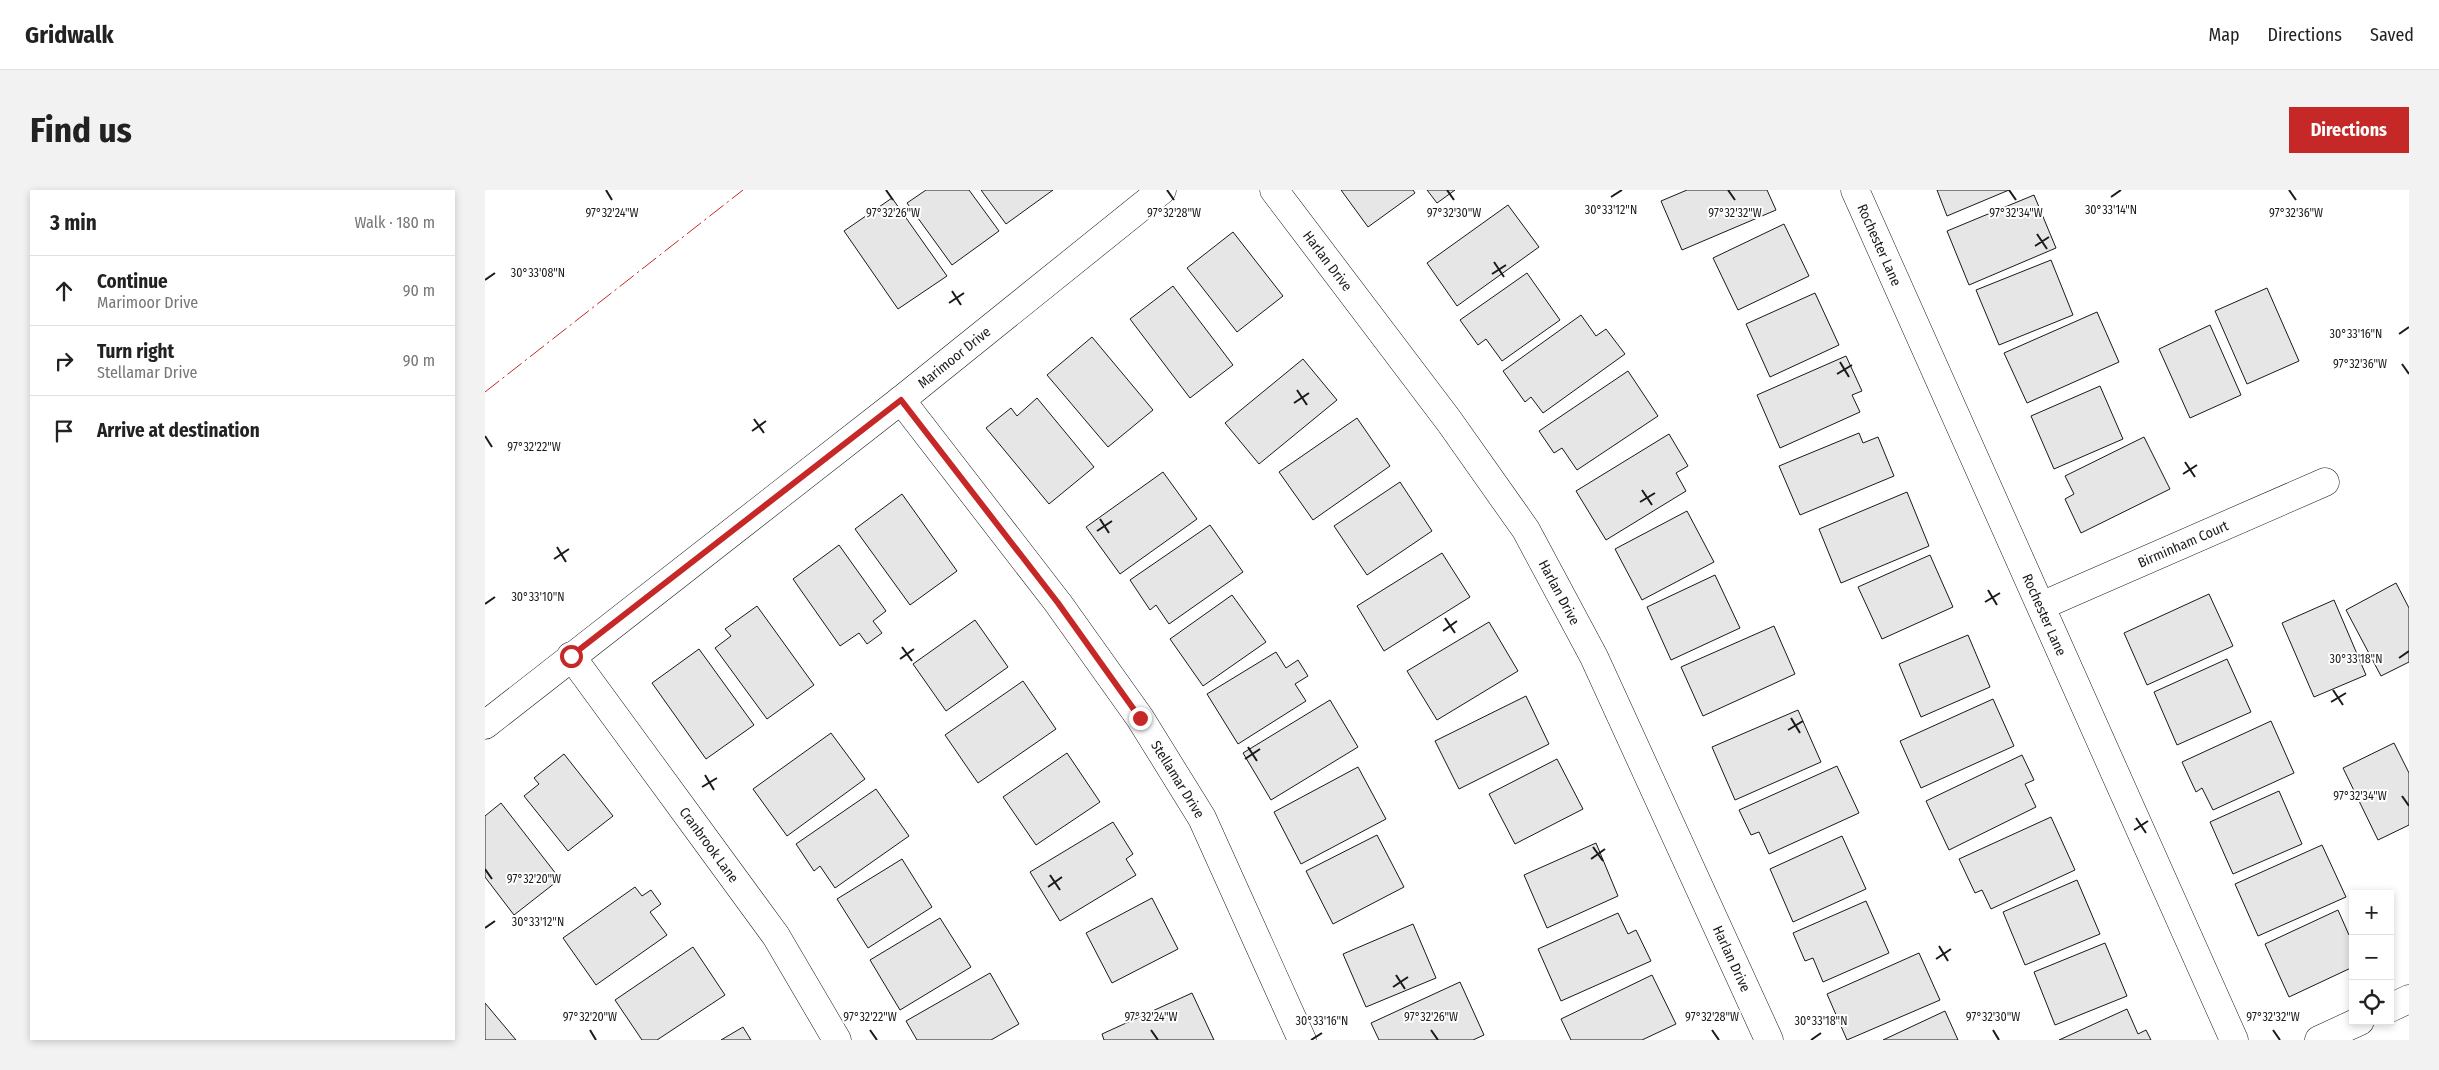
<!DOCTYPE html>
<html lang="en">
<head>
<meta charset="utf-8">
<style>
  :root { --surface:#fff; --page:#f2f2f2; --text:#222; --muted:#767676; --line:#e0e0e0; --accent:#c62828 }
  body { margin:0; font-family:"Fira Sans Condensed",sans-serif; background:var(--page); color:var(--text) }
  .controls { position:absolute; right:15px; bottom:15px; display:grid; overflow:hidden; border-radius:0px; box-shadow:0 2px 8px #0003 }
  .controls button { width:45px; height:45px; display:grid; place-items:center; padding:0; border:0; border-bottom:1px solid var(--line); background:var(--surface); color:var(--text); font:25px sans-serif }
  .stop { position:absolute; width:15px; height:15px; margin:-11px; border:4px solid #c62828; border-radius:50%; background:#fff }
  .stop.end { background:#c62828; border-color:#fff; box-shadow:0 1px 5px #0008 }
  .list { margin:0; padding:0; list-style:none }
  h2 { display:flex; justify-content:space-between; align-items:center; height:65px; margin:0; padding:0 20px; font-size:21px }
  h2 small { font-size:16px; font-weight:400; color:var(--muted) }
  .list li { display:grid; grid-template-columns:32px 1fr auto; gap:15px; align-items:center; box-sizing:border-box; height:70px; padding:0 20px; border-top:1px solid var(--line) }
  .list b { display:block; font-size:19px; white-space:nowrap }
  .list p { margin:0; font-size:16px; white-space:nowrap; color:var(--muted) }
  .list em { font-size:16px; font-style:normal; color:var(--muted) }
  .icon { flex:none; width:28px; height:28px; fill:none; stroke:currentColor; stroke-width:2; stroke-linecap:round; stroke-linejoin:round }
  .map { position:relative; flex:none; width:1924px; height:850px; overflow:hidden; border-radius:0px }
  header { display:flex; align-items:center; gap:30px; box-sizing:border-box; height:70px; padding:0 25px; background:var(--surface); border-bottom:1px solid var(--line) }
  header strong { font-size:24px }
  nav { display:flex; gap:28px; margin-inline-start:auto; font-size:18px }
  .intro { display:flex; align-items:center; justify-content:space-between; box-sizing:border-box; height:120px; padding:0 30px }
  h1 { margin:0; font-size:35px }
  .button { padding:12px 22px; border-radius:0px; background:var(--accent); color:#fff; font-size:18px; font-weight:700 }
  main { display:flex; gap:30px; padding:0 30px }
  aside { flex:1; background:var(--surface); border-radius:0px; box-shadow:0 2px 8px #0003 }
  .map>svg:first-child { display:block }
  .building { fill:#e6e6e6; stroke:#1a1a1a }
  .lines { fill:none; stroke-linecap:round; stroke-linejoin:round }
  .minor-casing { stroke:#1a1a1a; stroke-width:29 }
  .minor { stroke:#fff; stroke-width:28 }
  .power { stroke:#c62828; stroke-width:1; stroke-dasharray:18 4 2.5 4; stroke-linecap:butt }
  .route { stroke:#c62828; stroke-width:6 }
  .ticks { fill:none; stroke:#1a1a1a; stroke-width:2 }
  .labels { text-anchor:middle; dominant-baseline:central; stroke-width:4; stroke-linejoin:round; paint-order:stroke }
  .street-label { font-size:14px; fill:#1a1a1a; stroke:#fff }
  .ticks-label { font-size:12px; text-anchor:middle; fill:#1a1a1a; stroke:#fff; stroke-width:4; stroke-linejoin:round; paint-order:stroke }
</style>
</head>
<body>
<header>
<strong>Gridwalk</strong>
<nav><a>Map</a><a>Directions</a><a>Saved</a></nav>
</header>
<div class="intro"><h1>Find us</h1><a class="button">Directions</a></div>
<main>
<aside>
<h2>3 min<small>Walk · 180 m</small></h2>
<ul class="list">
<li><svg class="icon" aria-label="ahead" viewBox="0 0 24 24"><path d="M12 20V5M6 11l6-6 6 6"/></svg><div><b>Continue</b><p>Marimoor Drive</p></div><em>90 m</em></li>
<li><svg class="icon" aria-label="right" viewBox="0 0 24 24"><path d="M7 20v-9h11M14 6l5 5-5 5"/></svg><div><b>Turn right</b><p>Stellamar Drive</p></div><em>90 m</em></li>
<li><svg class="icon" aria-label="arrive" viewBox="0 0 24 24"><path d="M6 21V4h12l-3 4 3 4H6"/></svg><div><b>Arrive at destination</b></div></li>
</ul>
</aside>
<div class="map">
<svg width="1924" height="850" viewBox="0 0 1924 850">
  <rect width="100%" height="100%" fill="#fff"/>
  <g class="building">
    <path d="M441 0H484L514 41 467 75 422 13Z"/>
    <path d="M496 0H568L521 34Z"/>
    <path d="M856 0H928L930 3 883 37Z"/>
    <path d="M942 0H970L952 13Z"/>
    <path d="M1202 0H1282L1291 20 1197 60 1176 11Z"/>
    <path d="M1452 0H1524L1462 26Z"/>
    <path d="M1549 5 1571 58 1484 95 1462 41Z"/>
    <path d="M407 8 462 86 413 119 359 41Z"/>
    <path d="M1023 15 1054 57 972 116 942 73Z"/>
    <path d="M1299 34 1324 86 1253 120 1228 68Z"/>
    <path d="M748 42 798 106 752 142 702 78Z"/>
    <path d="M1566 70 1588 125 1514 155 1491 100Z"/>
    <path d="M1042 83 1075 130 1017 171 1001 149 993 155 975 130Z"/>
    <path d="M688 96 748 175 705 208 645 129Z"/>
    <path d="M1782 98 1814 171 1762 194 1730 121Z"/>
    <path d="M1330 103 1354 155 1285 187 1261 134Z"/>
    <path d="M1612 122 1634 172 1542 213 1519 163Z"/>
    <path d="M1096 125 1111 146 1121 139 1140 164 1058 223 1046 207 1040 212 1018 181Z"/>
    <path d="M1725 135 1756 205 1705 228 1674 159Z"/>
    <path d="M607 147 668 220 623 257 562 185Z"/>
    <path d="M1361 166 1377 201 1367 205 1375 222 1295 258 1272 205Z"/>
    <path d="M818 169 852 210 774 274 740 233Z"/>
    <path d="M1143 181 1173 226 1092 280 1077 258 1069 263 1054 241Z"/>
    <path d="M1615 196 1638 249 1569 279 1546 226Z"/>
    <path d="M552 208 609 277 564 314 501 238 526 218 532 226Z"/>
    <path d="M872 228 905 276 828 330 794 282Z"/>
    <path d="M1374 243 1378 253 1393 247 1409 286 1315 325 1294 276Z"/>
    <path d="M1184 244 1203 276 1191 283 1201 301 1121 350 1091 301Z"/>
    <path d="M1659 247 1685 299 1596 343 1580 309 1589 304 1580 286Z"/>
    <path d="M678 282 712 329 635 384 601 337Z"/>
    <path d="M915 292 947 341 882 385 849 336Z"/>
    <path d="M1422 302 1444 356 1356 393 1334 339Z"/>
    <path d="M417 304 472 381 425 415 370 339Z"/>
    <path d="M1202 321 1229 372 1157 410 1130 359Z"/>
    <path d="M725 335 758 382 684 434 671 415 665 420 645 390Z"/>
    <path d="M354 355 401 421 388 431 397 443 382 454 374 443 355 456 308 389Z"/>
    <path d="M957 363 985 407 899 461 872 416Z"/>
    <path d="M1445 365 1468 417 1397 449 1373 397Z"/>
    <path d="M1230 385 1255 438 1186 470 1162 417Z"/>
    <path d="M1911 393 1924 418V472L1896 486 1861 420Z"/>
    <path d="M1724 404 1748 456 1662 495 1639 443Z"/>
    <path d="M747 405 781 452 718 496 685 449Z"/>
    <path d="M1849 410 1881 485 1829 507 1797 433Z"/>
    <path d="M272 416 329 495 282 529 230 458 246 446 240 439Z"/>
    <path d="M490 430 523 477 461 521 428 474Z"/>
    <path d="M1004 432 1033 481 952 530 922 481Z"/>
    <path d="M1289 436 1310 484 1218 526 1196 477Z"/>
    <path d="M1483 445 1505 497 1436 527 1414 474Z"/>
    <path d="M214 459 269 535 221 569 167 493Z"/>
    <path d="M791 462 801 478 813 470 823 486 810 494 821 511 753 554 722 504Z"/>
    <path d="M1742 469 1766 522 1692 555 1669 502Z"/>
    <path d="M538 491 571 539 493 593 460 545Z"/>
    <path d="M1041 506 1064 554 974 599 950 551Z"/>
    <path d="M1508 509 1529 556 1436 598 1415 551Z"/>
    <path d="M845 510 873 557 786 610 758 563Z"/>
    <path d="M1313 520 1336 572 1250 610 1227 557Z"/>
    <path d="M1786 531 1809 583 1728 620 1717 598 1711 602 1697 572Z"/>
    <path d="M346 543 380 589 302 646 268 599Z"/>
    <path d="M1909 553 1924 583V635L1893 650 1858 578Z"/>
    <path d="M582 563 615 612 551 655 518 607Z"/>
    <path d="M79 564 128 626 83 661 39 606 54 594 49 588Z"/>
    <path d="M1537 565 1549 590 1540 594 1551 617 1464 660 1441 611Z"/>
    <path d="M1072 569 1098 619 1030 654 1004 604Z"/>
    <path d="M1352 576 1374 623 1284 664 1274 642 1266 645 1254 620Z"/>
    <path d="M873 577 901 629 816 674 789 622Z"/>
    <path d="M391 599 424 646 350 698 335 676 329 681 311 654Z"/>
    <path d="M1794 601 1817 654 1748 684 1725 632Z"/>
    <path d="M16 613 75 689 29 725 0 687V626Z"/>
    <path d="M1566 627 1590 680 1506 719 1497 700 1490 703 1474 669Z"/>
    <path d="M628 632 648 664 641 669 651 685 575 731 545 682Z"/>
    <path d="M892 645 919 697 848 734 821 681Z"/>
    <path d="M1357 646 1381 699 1308 732 1285 679Z"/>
    <path d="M1111 653 1133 706 1062 738 1039 685Z"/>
    <path d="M1837 655 1861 707 1773 746 1750 694Z"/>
    <path d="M417 669 447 717 383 758 352 709Z"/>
    <path d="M1592 690 1615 744 1540 775 1518 722Z"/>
    <path d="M150 697 157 706 166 700 176 714 165 722 182 745 111 795 78 748Z"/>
    <path d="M667 708 693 759 627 793 601 743Z"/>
    <path d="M1381 711 1404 763 1338 792 1328 768 1320 771 1308 743Z"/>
    <path d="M1853 720 1864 745 1868 743V777L1804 807 1780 754Z"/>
    <path d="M1133 723 1143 744 1151 740 1166 771 1076 811 1053 759Z"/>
    <path d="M455 728 486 777 415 820 385 770Z"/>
    <path d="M928 734 951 788 881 817 858 764Z"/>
    <path d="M1620 753 1642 806 1570 835 1549 782Z"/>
    <path d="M208 757 240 805 172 850H157L130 810Z"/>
    <path d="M1434 763 1455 810 1362 850 1342 804Z"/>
    <path d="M505 783 534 834 506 850H432L421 831Z"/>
    <path d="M1167 785 1191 834 1157 850H1086L1076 829Z"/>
    <path d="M975 792 999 845 988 850H894L886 833Z"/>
    <path d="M707 803 729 850H619L617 844Z"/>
    <path d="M0 813 31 850H0Z"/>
    <path d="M1642 819 1653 844 1661 840 1666 850H1574Z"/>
    <path d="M1460 821 1473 850H1398Z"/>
    <path d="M258 837 266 850H236Z"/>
  </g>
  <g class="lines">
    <defs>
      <g id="minor">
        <path id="s1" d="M789 0 964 231 1041 340 1109 467 1284 850"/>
        <path id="s2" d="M1370 0 1749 850"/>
        <path id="s3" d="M416 210 573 413 655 528 717 628 817 850"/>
        <path id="s4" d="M1556 416 1840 292"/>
        <path id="s5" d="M86 466 291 746 352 850"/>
        <path id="s6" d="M0 535 416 210 677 0"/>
        <path d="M1905 818 1924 809"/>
        <path d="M1834 850 1875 831"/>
      </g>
    </defs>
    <use href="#minor" class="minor-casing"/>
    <use href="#minor" class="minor"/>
    <path class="power" d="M0 202 258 0"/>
  </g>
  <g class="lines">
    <path class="route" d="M86 466 416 210 573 413 655 528"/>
  </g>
  <path class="ticks" d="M121 0 127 10M401 0 408 10M682 0 689 10M962 0 969 10M1243 0 1250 10M1524 0 1531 10M1804 0 1811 10M1126 7 1137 0M1626 7 1636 0M1552 44 1562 59M1550 56 1564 47M1009 72 1019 87M1007 84 1021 75M0 90 10 83M467 101 476 115M464 113 479 103M1914 144 1924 137M1355 172 1364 187M1917 174 1924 184M1352 184 1367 175M812 200 822 215M809 213 824 203M269 229 279 243M267 241 281 231M0 246 7 257M1700 272 1710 287M1698 284 1712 275M1157 300 1167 315M1155 312 1170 303M615 329 624 343M612 341 627 331M72 357 81 372M69 369 84 359M1503 400 1512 415M1500 412 1515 403M0 414 10 407M960 428 970 443M958 441 972 431M417 457 427 471M1914 468 1924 461M415 469 429 459M1848 500 1858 515M1846 512 1861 503M1306 528 1315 543M1303 540 1318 531M763 557 772 571M760 569 775 559M220 585 229 600M217 597 232 588M1917 606 1924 616M1651 628 1661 643M1649 640 1663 631M1108 657 1118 671M1106 669 1120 659M0 679 7 689M565 685 575 700M563 697 577 687M0 738 10 731M1454 756 1463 771M1451 769 1466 759M911 785 920 799M908 797 923 787M105 840 111 850M385 840 392 850M666 840 673 850M946 840 953 850M1227 840 1234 850M1508 840 1514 850M1788 840 1795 850M826 850 837 843M1326 850 1336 843"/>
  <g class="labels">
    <g class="street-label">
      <text stroke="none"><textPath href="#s2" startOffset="60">Rochester Lane</textPath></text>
      <text stroke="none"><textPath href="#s1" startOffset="89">Harlan Drive</textPath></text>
      <text stroke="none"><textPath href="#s6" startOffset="596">Marimoor Drive</textPath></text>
      <text stroke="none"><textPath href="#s4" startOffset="155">Birminham Court</textPath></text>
      <text stroke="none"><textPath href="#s1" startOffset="494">Harlan Drive</textPath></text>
      <text stroke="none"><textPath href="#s2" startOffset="465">Rochester Lane</textPath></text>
      <text stroke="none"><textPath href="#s3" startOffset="470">Stellamar Drive</textPath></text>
      <text stroke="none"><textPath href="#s5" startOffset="234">Cranbrook Lane</textPath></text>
      <text stroke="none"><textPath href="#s1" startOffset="899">Harlan Drive</textPath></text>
    </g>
  </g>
  <g class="ticks-label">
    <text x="1626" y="24">30°33'14"N</text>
    <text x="1126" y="24">30°33'12"N</text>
    <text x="127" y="27">97°32'24"W</text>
    <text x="408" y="27">97°32'26"W</text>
    <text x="689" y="27">97°32'28"W</text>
    <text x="969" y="27">97°32'30"W</text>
    <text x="1250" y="27">97°32'32"W</text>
    <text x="1531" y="27">97°32'34"W</text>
    <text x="1811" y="27">97°32'36"W</text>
    <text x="53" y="87">30°33'08"N</text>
    <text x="1871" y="148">30°33'16"N</text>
    <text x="1875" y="178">97°32'36"W</text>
    <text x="49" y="261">97°32'22"W</text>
    <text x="53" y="411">30°33'10"N</text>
    <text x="1871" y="473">30°33'18"N</text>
    <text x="1875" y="610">97°32'34"W</text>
    <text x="49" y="693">97°32'20"W</text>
    <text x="53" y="736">30°33'12"N</text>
    <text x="105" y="831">97°32'20"W</text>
    <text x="385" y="831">97°32'22"W</text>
    <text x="666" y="831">97°32'24"W</text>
    <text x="946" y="831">97°32'26"W</text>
    <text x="1227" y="831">97°32'28"W</text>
    <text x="1508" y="831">97°32'30"W</text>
    <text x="1788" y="831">97°32'32"W</text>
    <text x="837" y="835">30°33'16"N</text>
    <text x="1336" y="835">30°33'18"N</text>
  </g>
</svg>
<div class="controls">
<button>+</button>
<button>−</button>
<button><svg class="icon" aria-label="locate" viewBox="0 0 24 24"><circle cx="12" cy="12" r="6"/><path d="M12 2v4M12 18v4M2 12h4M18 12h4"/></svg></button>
</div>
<div class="stop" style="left:86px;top:466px"></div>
<div class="stop end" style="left:655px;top:528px"></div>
</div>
</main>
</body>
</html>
